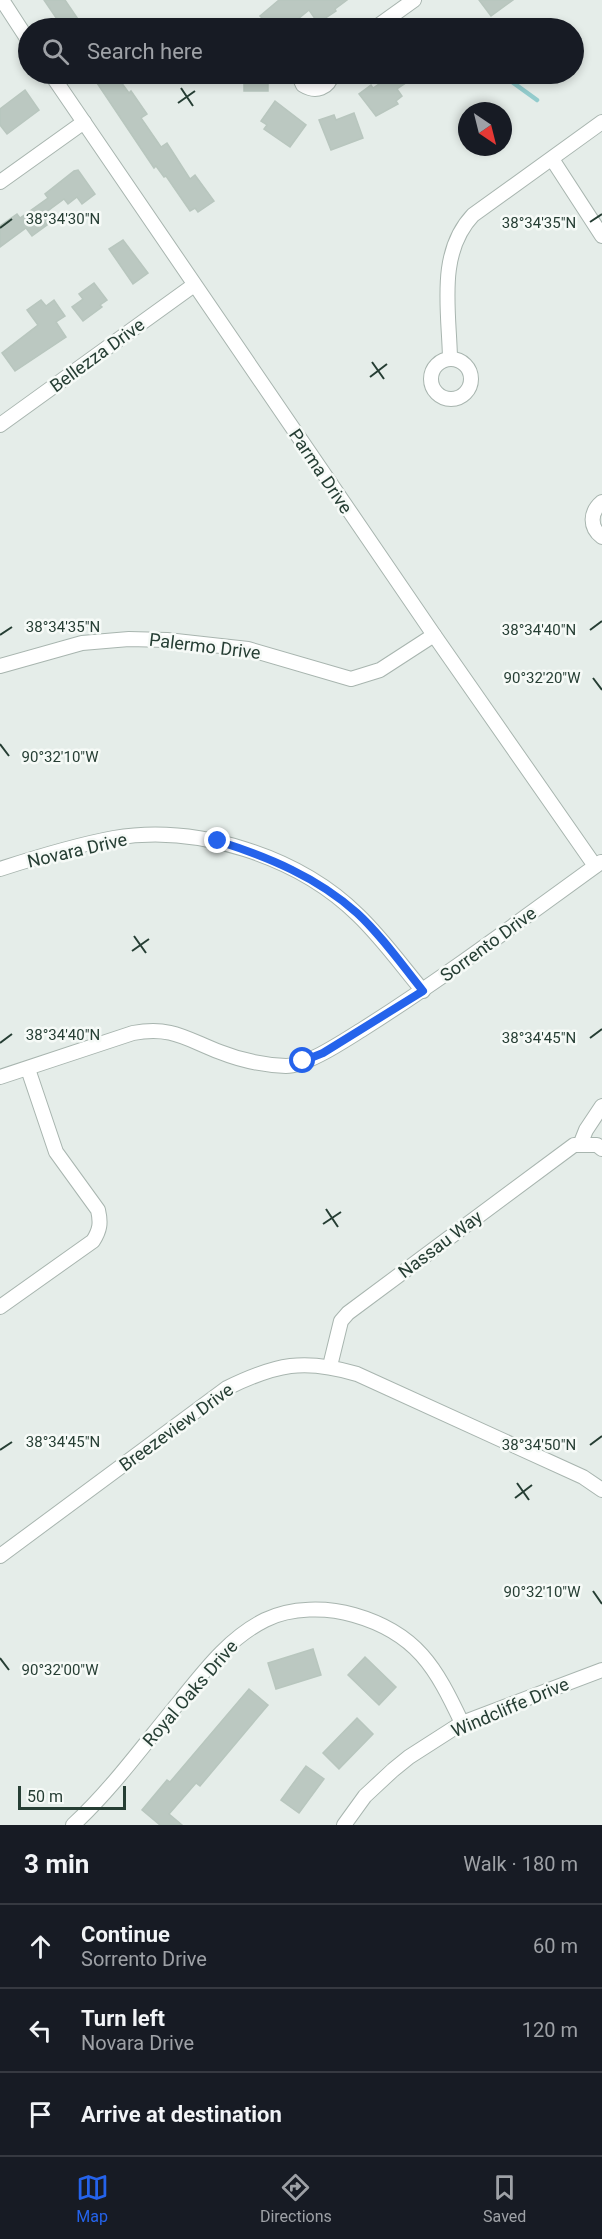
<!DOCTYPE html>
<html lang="en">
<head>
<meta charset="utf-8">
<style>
  :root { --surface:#171b24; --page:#20242c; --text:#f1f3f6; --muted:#9ea1a6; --line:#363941; --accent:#2563eb }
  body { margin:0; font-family:Roboto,sans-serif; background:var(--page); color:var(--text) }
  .compass { position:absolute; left:458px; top:102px; width:54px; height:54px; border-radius:50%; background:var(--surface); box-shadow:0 3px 9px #0003; rotate:145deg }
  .scale { position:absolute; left:18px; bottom:15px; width:108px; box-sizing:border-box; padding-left:6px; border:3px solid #263e34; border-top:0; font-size:16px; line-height:21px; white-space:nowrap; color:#263e34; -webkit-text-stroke:4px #f6faf7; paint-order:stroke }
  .stop { position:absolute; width:18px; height:18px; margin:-14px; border:4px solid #2563eb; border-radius:50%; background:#fff }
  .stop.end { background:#2563eb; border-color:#fff; box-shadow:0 2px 6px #0008 }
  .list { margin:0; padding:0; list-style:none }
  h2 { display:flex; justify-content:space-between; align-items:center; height:78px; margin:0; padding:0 24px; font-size:26px }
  h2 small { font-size:20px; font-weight:400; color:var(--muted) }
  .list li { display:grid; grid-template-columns:39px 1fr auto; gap:18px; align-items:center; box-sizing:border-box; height:84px; padding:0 24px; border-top:2px solid var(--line) }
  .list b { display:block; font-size:22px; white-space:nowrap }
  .list p { margin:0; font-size:20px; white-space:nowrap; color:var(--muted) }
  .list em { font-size:20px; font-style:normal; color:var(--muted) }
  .icon { flex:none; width:33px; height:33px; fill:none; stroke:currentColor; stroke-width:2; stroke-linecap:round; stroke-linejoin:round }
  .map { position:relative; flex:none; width:602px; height:1825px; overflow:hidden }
  .search { position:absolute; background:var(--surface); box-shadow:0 3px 9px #0003; left:18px; right:18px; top:18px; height:66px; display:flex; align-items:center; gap:15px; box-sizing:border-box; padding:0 21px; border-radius:33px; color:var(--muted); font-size:22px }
  .sheet { height:330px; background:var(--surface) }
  nav { display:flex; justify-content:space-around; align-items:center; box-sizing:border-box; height:84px; border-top:2px solid var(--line); background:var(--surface); font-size:16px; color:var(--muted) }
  nav a { display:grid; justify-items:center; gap:3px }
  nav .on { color:var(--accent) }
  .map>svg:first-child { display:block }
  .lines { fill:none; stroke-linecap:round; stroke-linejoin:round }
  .stream { stroke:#93cccd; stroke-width:4.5 }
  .building { fill:#bbc8c1; stroke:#b8c6be; stroke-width:1.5 }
  .minor-casing { stroke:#a8b5af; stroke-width:16 }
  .minor { stroke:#fff; stroke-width:14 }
  .route { stroke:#2563eb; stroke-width:8 }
  .ticks { fill:none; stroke:#263e34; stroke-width:2 }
  .labels { text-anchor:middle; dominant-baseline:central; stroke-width:5; stroke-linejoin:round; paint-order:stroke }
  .street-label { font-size:18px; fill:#263e34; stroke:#f6faf7 }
  .ticks-label { font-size:15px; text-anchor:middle; fill:#263e34; stroke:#f6faf7; stroke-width:5; stroke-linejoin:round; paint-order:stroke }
</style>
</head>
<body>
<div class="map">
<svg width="602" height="1825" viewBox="0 0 602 1825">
  <rect width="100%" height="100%" fill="#e5ede9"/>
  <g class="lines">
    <path class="stream" d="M501 74 537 100"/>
  </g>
  <g class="building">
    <path d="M44 0H65L84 28H63Z"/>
    <path d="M279 0H347L335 9 336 11 318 23 309 10 287 28H254L264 20 260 16Z"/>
    <path d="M479 0H513L491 16Z"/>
    <path d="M91 74H115L129 93 131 91 147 114 141 118 161 147 167 143 190 179 195 175 214 201 198 212 195 208 190 211 166 176 164 177 156 166 154 168Z"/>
    <rect x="244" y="74" width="24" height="17"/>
    <path d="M394 74H419L397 89 402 96 396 101 398 104 376 116 359 94 371 85 373 88Z"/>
    <path d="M25 90 39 110 7 134 0 125V109Z"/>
    <path d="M275 101 306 125 290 147 264 129 267 125 261 121Z"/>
    <path d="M354 113 363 138 331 150 319 120 334 115 336 120Z"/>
    <path d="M78 170 95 194 82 204 77 197 68 204 64 199 45 213 51 222 32 236 26 228 0 247V226L17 214 20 218 48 198 45 194 74 171Z"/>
    <path d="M123 240 148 273 133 284 109 249Z"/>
    <path d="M94 283 107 300 100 305 102 307 83 321 72 307 83 299 79 294Z"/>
    <path d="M41 300 46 306 54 300 65 316 56 322 66 337 15 371 2 353 38 325 27 310Z"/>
    <path d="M313 1649 321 1675 276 1689 268 1663Z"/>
    <path d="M365 1657 396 1687 379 1705 348 1675Z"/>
    <path d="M249 1689 268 1705 200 1786 196 1783 169 1814 182 1825H160L142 1810 167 1780 170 1782Z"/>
    <path d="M357 1718 373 1734 339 1769 323 1753Z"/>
    <path d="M306 1766 324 1779 299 1813 281 1800Z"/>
  </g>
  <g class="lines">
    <defs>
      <g id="minor">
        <path d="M2 0 28 40"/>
        <path d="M375 28 414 0"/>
        <path d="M51 74 434 635 595 866"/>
        <path d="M298 74 303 85C316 93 329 88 332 74"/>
        <path d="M552 159 602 236"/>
        <path d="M0 182 84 122"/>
        <path d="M450 358C449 310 437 253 473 215L602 122"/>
        <circle cx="451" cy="379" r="20"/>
        <path d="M0 425 194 285"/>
        <path d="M602 502C590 512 589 527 602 537"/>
        <path d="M0 666 82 643 129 639 167 640 248 649 351 679 380 670 434 635"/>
        <path d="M0 869C37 857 76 845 114 838 197 824 298 856 358 915 382 938 402 966 423 991"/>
        <path d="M0 1077 133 1033C172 1026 186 1039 220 1052 240 1060 264 1065 286 1066 307 1066 345 1040 363 1029 445 977 522 919 601 862"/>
        <path d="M580 1145 586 1130 602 1106"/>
        <path d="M0 1307 93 1241C100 1230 101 1223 98 1210L56 1152 28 1069"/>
        <path d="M330 1366 341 1321 348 1313 574 1145H597L602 1149"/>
        <path d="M0 1556 227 1388C276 1364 304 1358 357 1374L583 1477 602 1490"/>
        <path d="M73 1825C113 1788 145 1743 180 1701 205 1670 229 1638 265 1620 291 1607 327 1607 354 1615 417 1633 436 1668 462 1723"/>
        <path d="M344 1825 365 1796 393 1770 409 1757 462 1723 602 1670"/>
      </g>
    </defs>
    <use href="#minor" class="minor-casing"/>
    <use href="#minor" class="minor"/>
  </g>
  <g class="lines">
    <path class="route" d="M218 841C268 857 317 877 357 913 382 936 402 965 423 991L323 1053 303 1061"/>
  </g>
  <path class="ticks" d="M181 88 193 106M178 103 195 91M590 222 602 214M0 228 12 219M372 362 384 379M370 377 387 364M590 630 602 621M0 635 12 627M593 678 602 690M0 744 9 756M134 936 146 953M132 951 149 939M590 1038 602 1029M0 1043 12 1034M326 1209 338 1227M323 1224 341 1212M590 1445 602 1436M0 1450 12 1442M517 1483 529 1500M515 1498 532 1485M593 1591 602 1604M0 1658 9 1670"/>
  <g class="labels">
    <g class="street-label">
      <text transform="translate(97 355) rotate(-36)">Bellezza Drive</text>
      <text transform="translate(321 471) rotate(56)">Parma Drive</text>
      <text transform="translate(205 646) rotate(7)">Palermo Drive</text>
      <text transform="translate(77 850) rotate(-13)">Novara Drive</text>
      <text transform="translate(488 944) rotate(-36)">Sorrento Drive</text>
      <text transform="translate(440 1244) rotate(-37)">Nassau Way</text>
      <text transform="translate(176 1427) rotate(-36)">Breezeview Drive</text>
      <text transform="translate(190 1693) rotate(-49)">Royal Oaks Drive</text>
      <text transform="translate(510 1707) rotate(-23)">Windcliffe Drive</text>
    </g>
  </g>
  <g class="ticks-label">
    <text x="63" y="224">38°34'30"N</text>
    <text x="539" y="228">38°34'35"N</text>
    <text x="63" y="632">38°34'35"N</text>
    <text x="539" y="635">38°34'40"N</text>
    <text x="542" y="683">90°32'20"W</text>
    <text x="60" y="762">90°32'10"W</text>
    <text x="63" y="1040">38°34'40"N</text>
    <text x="539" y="1043">38°34'45"N</text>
    <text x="63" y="1447">38°34'45"N</text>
    <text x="539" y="1450">38°34'50"N</text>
    <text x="542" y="1597">90°32'10"W</text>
    <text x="60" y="1675">90°32'00"W</text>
  </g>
</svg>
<svg class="compass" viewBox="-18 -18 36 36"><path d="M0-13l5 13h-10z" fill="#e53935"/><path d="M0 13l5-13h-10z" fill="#9ea1a6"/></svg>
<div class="scale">50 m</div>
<div class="stop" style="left:303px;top:1061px"></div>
<div class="stop end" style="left:218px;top:841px"></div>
<div class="search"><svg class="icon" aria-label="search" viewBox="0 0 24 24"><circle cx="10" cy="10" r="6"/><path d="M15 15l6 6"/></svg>Search here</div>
</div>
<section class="sheet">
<h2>3 min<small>Walk · 180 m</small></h2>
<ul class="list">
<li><svg class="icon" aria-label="ahead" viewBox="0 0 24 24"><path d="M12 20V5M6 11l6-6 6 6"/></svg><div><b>Continue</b><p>Sorrento Drive</p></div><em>60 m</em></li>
<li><svg class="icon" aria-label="left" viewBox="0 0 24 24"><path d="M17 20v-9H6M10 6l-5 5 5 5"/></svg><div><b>Turn left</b><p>Novara Drive</p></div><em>120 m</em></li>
<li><svg class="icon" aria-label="arrive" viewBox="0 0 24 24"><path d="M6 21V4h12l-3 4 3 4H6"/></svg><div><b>Arrive at destination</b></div></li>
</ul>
</section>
<nav>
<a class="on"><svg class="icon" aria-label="map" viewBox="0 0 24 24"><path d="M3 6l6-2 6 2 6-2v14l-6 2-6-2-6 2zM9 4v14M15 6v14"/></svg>Map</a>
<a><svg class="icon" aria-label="directions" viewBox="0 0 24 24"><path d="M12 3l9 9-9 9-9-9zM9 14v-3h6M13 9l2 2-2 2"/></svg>Directions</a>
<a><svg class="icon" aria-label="saved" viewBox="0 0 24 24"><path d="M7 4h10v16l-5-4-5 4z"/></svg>Saved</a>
</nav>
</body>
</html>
